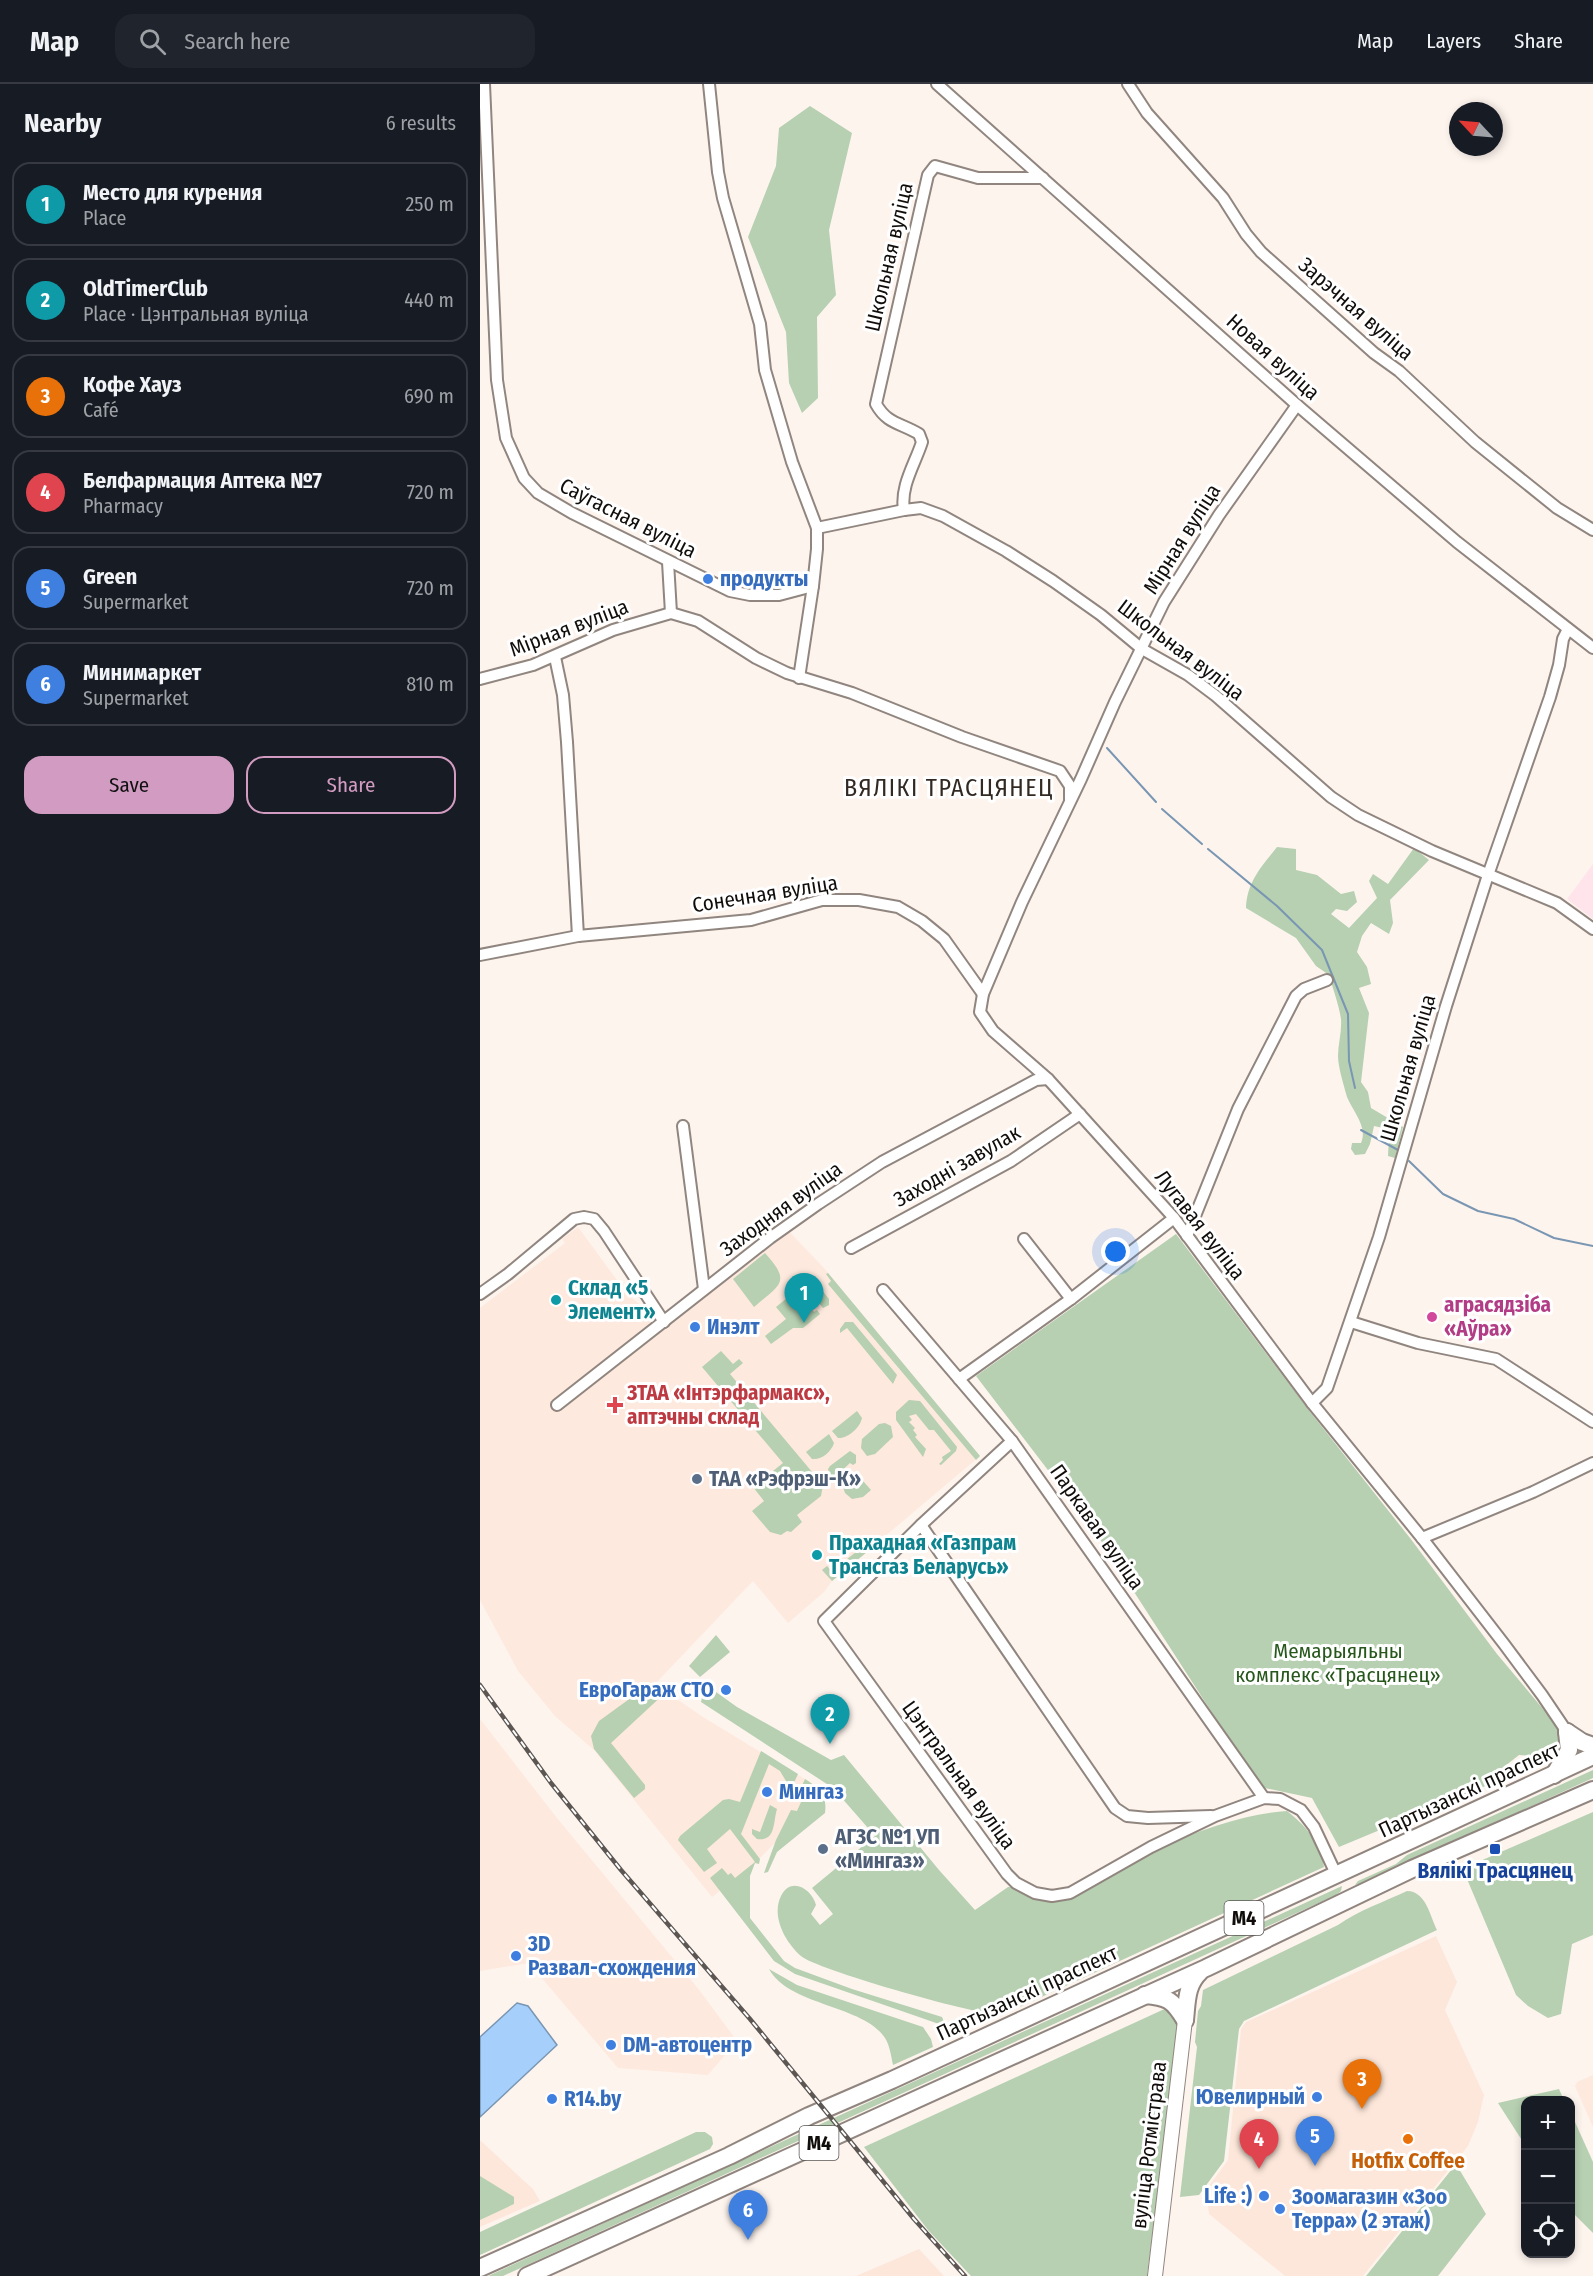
<!DOCTYPE html>
<html lang="en">
<head>
<meta charset="utf-8">
<style>
  :root { --surface:#171b24; --page:#20242c; --text:#f1f3f6; --muted:#9ea1a6; --line:#363941; --accent:#d29bc1 }
  body { margin:0; font-family:"Fira Sans Condensed",sans-serif; background:var(--page); color:var(--text) }
  .controls { position:absolute; right:18px; bottom:18px; display:grid; overflow:hidden; border-radius:12px; box-shadow:0 3px 9px #0003 }
  .controls button { width:54px; height:54px; display:grid; place-items:center; padding:0; border:0; border-bottom:2px solid var(--line); background:var(--surface); color:var(--text); font:30px sans-serif }
  .compass { position:absolute; left:969px; top:18px; width:54px; height:54px; border-radius:50%; background:var(--surface); box-shadow:0 3px 9px #0003; rotate:296deg }
  .you { position:absolute; left:636px; top:1168px; width:21px; height:21px; margin:-15px; border:4px solid #fff; border-radius:50%; background:#1a73e8; box-shadow:0 0 0 9px #1a73e833 }
  .badge { display:grid; place-items:center; width:39px; height:39px; border-radius:50%; background:var(--accent); color:#fff; font-size:20px; font-weight:700 }
  .pin { position:absolute; translate:-50% -50px; filter:drop-shadow(0 2px 3px #0008) }
  .pin::after { content:''; position:absolute; top:32px; width:21px; height:18px; background:inherit; clip-path:polygon(0 0,100% 0,50% 100%) }
  .list { margin:0; padding:0; list-style:none }
  h2 { display:flex; justify-content:space-between; align-items:center; height:78px; margin:0; padding:0 24px; font-size:26px }
  h2 small { font-size:20px; font-weight:400; color:var(--muted) }
  .list li { display:grid; grid-template-columns:39px 1fr auto; gap:18px; align-items:center; box-sizing:border-box; height:84px; margin:0 12px 12px; padding:0 12px; border:2px solid var(--line); border-radius:18px }
  .list b { display:block; font-size:22px; white-space:nowrap }
  .list p { margin:0; font-size:20px; white-space:nowrap; color:var(--muted) }
  .list em { font-size:20px; font-style:normal; color:var(--muted) }
  .actions { display:flex; gap:12px; padding:18px 24px }
  .actions a { flex:1; padding:14px 0; border:2px solid var(--accent); border-radius:18px; text-align:center; font-size:21px; color:var(--accent) }
  .actions .main { background:var(--accent); color:#111 }
  .icon { flex:none; width:33px; height:33px; fill:none; stroke:currentColor; stroke-width:2; stroke-linecap:round; stroke-linejoin:round }
  .map { position:relative; flex:none; width:1113px; height:2192px; overflow:hidden }
  header { display:flex; align-items:center; gap:36px; box-sizing:border-box; height:84px; padding:0 30px; background:var(--surface); border-bottom:2px solid var(--line) }
  header strong { font-size:28px }
  nav { display:flex; gap:33px; margin-inline-start:auto; font-size:21px }
  .search { width:420px; height:54px; background:var(--page); display:flex; align-items:center; gap:15px; box-sizing:border-box; padding:0 21px; border-radius:18px; color:var(--muted); font-size:22px }
  main { display:flex }
  aside { flex:1; background:var(--surface) }
  .map>svg:first-child { display:block }
  .commercial { fill:#fde7da }
  .built { fill:#fde9dd }
  .education { fill:#ffe4eb }
  .green { fill:#b6d0b1 }
  .water { fill:#a6d0fb; stroke:#7996b3; stroke-width:1.5 }
  .lines { fill:none; stroke-linecap:round; stroke-linejoin:round }
  .stream { stroke:#7996b3; stroke-width:2 }
  .minor-casing { stroke:#91867f; stroke-width:14 }
  .tertiary-casing { stroke:#91867f; stroke-width:16 }
  .trunk-casing { stroke:#91867f; stroke-width:20 }
  .minor { stroke:#fff; stroke-width:10 }
  .tertiary { stroke:#fff; stroke-width:14 }
  .trunk { stroke:#fff; stroke-width:16 }
  .rail-casing { stroke:#5d5754; stroke-width:4.5 }
  .rail { stroke:#fff; stroke-width:2; stroke-dasharray:7; stroke-linecap:butt }
  .shop-dot { fill:#3f7fe0; stroke:#fff; stroke-width:2 }
  .culture-dot { fill:#0f9aa8; stroke:#fff; stroke-width:2 }
  .hotel-dot { fill:#d1479c; stroke:#fff; stroke-width:2 }
  .health-dot { fill:#e0444e; stroke:#fff; stroke-width:2 }
  .service-dot { fill:#5c6f8a; stroke:#fff; stroke-width:2 }
  .transit-dot { fill:#1a4fb4; stroke:#fff; stroke-width:2 }
  .food-dot { fill:#e8710a; stroke:#fff; stroke-width:2 }
  .labels { text-anchor:middle; dominant-baseline:central; stroke-width:6; stroke-linejoin:round; paint-order:stroke }
  .shield { fill:#fff; stroke:#585654; stroke-width:1.5 }
  .shield-label { font-size:20px; font-weight:bold; fill:#110d0b }
  .street-label { font-size:21px; fill:#110d0b; stroke:#fff }
  .shop-label { font-size:21px; font-weight:bold; fill:#366cbe; stroke:#fff; text-anchor:start }
  .culture-label { font-size:21px; font-weight:bold; fill:#0d838f; stroke:#fff; text-anchor:start }
  .hotel-label { font-size:21px; font-weight:bold; fill:#b23c85; stroke:#fff; text-anchor:start }
  .health-label { font-size:21px; font-weight:bold; fill:#be3a42; stroke:#fff; text-anchor:start }
  .service-label { font-size:21px; font-weight:bold; fill:#4e5e75; stroke:#fff; text-anchor:start }
  .park-label { font-size:21px; fill:#26571b; stroke:#fff }
  .transit-label { font-size:21px; font-weight:bold; fill:#164399; stroke:#fff }
  .food-label { font-size:21px; font-weight:bold; fill:#c56008; stroke:#fff }
  .quarter-label { font-size:24px; letter-spacing:1.5px; fill:#322923; stroke:#fff }
</style>
</head>
<body>
<header>
<strong>Map</strong>
<div class="search"><svg class="icon" aria-label="search" viewBox="0 0 24 24"><circle cx="10" cy="10" r="6"/><path d="M15 15l6 6"/></svg>Search here</div>
<nav><a>Map</a><a>Layers</a><a>Share</a></nav>
</header>
<main>
<aside>
<h2>Nearby<small>6 results</small></h2>
<ul class="list">
<li><span class="badge" style="background:#0f9aa8">1</span><div><b>Место для курения</b><p>Place</p></div><em>250 m</em></li>
<li><span class="badge" style="background:#0f9aa8">2</span><div><b>OldTimerClub</b><p>Place · Цэнтральная вуліца</p></div><em>440 m</em></li>
<li><span class="badge" style="background:#e8710a">3</span><div><b>Кофе Хауз</b><p>Café</p></div><em>690 m</em></li>
<li><span class="badge" style="background:#e0444e">4</span><div><b>Белфармация Аптека №7</b><p>Pharmacy</p></div><em>720 m</em></li>
<li><span class="badge" style="background:#3f7fe0">5</span><div><b>Green</b><p>Supermarket</p></div><em>720 m</em></li>
<li><span class="badge" style="background:#3f7fe0">6</span><div><b>Минимаркет</b><p>Supermarket</p></div><em>810 m</em></li>
</ul>
<div class="actions"><a class="main">Save</a><a>Share</a></div>
</aside>
<div class="map">
<svg width="1113" height="2192" viewBox="0 0 1113 2192">
  <rect width="100%" height="100%" fill="#fef4ee"/>
  <g class="commercial">
    <path d="M956 1852 977 1898 965 1926 1004 2011 998 2038 988 2062 883 2192H805L729 2130 726 2106 748 2076 761 1945 766 1938Z"/>
    <path d="M0 2056 53 2105 60 2117 0 2143Z"/>
    <path d="M439 2165 464 2192H376Z"/>
  </g>
  <g class="built">
    <path d="M301 1139 344 1184 500 1372 352 1497 344 1508 308 1539 273 1497 175 1600 223 1633 338 1703 298 1756 276 1778 232 1813 114 1666 75 1632 38 1587 0 1516V1224L85 1159 82 1155 98 1143 148 1211 180 1236Z"/>
    <path d="M0 1635 77 1734 220 1907 257 1957 228 1991 138 1984 49 1879 0 1887Z"/>
    <path d="M1113 1991V2043L1095 2002 1097 1998Z"/>
  </g>
  <path class="education" d="M1113 780V835L1087 815Z"/>
  <g class="green">
    <path d="M330 22 372 49 349 146 356 211 337 233 338 314 322 329 309 299 306 248 268 153 296 82 299 44Z"/>
    <path d="M797 763 816 765V786L837 791 861 810 874 807 877 818 867 827 856 825 851 830 869 844 897 814 889 797 893 790 908 800 934 764 949 776 910 816 913 839 909 850 891 839 882 852 877 868 887 883 891 900 879 904 889 929 881 998 888 1008 891 1024 923 1043 915 1074 908 1072 909 1052 903 1044 894 1042 890 1060 885 1070 875 1071 871 1065 872 1059H881C888 1042 873 1028 867 1013 864 1002 858 983 858 972 858 960 862 948 861 935 859 921 853 905 849 891L836 882 816 854 766 824C767 798 781 783 797 763Z"/>
    <path d="M696 1150 831 1329 930 1454 1017 1570 1079 1644 1084 1660 1057 1672 1039 1671 1025 1682 1015 1698 859 1763 832 1714 780 1703 616 1449 496 1292Z"/>
    <path d="M285 1169C312 1199 300 1200 274 1223L253 1195Z"/>
    <path d="M348 1189 500 1372 496 1376 348 1200 351 1197 346 1190Z"/>
    <path d="M332 1194 349 1215V1221L343 1224 331 1209 336 1204 331 1199 318 1208 334 1228 337 1226 340 1230 323 1244H313L291 1260 285 1252 306 1235 296 1223Z"/>
    <path d="M365 1238H373L413 1286 417 1291 413 1300 367 1244 360 1249V1245Z"/>
    <path d="M241 1267 253 1280 259 1275 263 1279 250 1290 343 1401 341 1412 317 1431 322 1438 311 1448 307 1447 301 1451 290 1448 272 1427 284 1417 273 1403 303 1379 222 1283Z"/>
    <path d="M429 1316 440 1317 477 1363 476 1367 461 1381 459 1380 463 1376 462 1373 471 1367 454 1346H449L436 1330 429 1332 432 1336 429 1338 435 1344 433 1346 437 1351 435 1353 446 1365 443 1373 416 1336V1328Z"/>
    <path d="M377 1327 382 1334C380 1344 367 1355 358 1354L352 1347Z"/>
    <path d="M405 1339 411 1342 413 1353 395 1370 387 1372 381 1364 382 1355 399 1340Z"/>
    <path d="M349 1350 354 1359C351 1368 342 1376 332 1375L326 1368Z"/>
    <path d="M370 1367 376 1371V1379L373 1381 370 1379 355 1393 350 1392 348 1385 350 1382Z"/>
    <path d="M376 1389 391 1406 383 1413 372 1415 365 1409 363 1403Z"/>
    <path d="M384 1452 393 1463 352 1497 342 1486 347 1482 352 1487 381 1464 377 1458Z"/>
    <path d="M236 1551 250 1568 220 1593 209 1582Z"/>
    <path d="M170 1600 175 1601 186 1608 131 1659 165 1701V1705L154 1714 114 1665 111 1652 119 1637Z"/>
    <path d="M229 1603 257 1623 351 1676 364 1671 459 1786 495 1826 528 1803H533L565 1816H576C644 1781 730 1732 807 1727 824 1740 842 1760 844 1783L531 1927C527 1928 522 1930 517 1930 496 1931 335 1885 321 1872 305 1858 291 1832 301 1812 311 1792 332 1805 336 1821L331 1830 340 1841 353 1830 332 1804 395 1752 353 1704 221 1618 223 1610Z"/>
    <path d="M281 1667 318 1690 312 1703 309 1702 300 1687 289 1680 261 1750 280 1775 279 1780 275 1779 270 1792V1834L304 1877 315 1884 372 1905 462 1933 464 1938 459 1940 315 1890 294 1877 230 1794 242 1784 248 1791 251 1789 255 1794 275 1778 250 1745 227 1765 237 1779 224 1788 198 1756 200 1752 243 1716 249 1715 260 1718Z"/>
    <path d="M1113 1686V1694L880 1800 875 1801 878 1797 916 1780 927 1771Z"/>
    <path d="M325 1695C338 1703 348 1712 345 1729L297 1768 288 1788 284 1789 296 1756 311 1726 317 1727 325 1709 320 1706Z"/>
    <path d="M290 1721 297 1725C293 1738 296 1758 277 1755L272 1750V1745L280 1748Z"/>
    <path d="M1113 1728V1851L1092 1860 1081 1930 1068 1934 1048 1922 1036 1911 987 1795 991 1781Z"/>
    <path d="M862 1802 861 1807 856 1811 23 2192H8Z"/>
    <path d="M927 1807C946 1807 950 1832 957 1846L764 1937 759 1945 744 2077 719 2111 700 2113 717 1963 715 1958 718 1927 721 1922 723 1906 858 1841C879 1826 904 1818 927 1807Z"/>
    <path d="M289 1885 317 1901 443 1943 451 1955 453 1963 413 1981C411 1972 410 1962 405 1954 384 1921 309 1922 289 1885Z"/>
    <path d="M691 1922 699 1940 667 2192H491L448 2146 384 2063Z"/>
    <path d="M1079 2005 1084 2016H1046L1045 2061 1018 2019Z"/>
    <path d="M1091 2029 1113 2078V2149L1091 2127Z"/>
    <path d="M216 2048H225L232 2053 233 2060 230 2065 0 2171V2148Z"/>
    <path d="M976 2080 1006 2130 958 2192H886Z"/>
    <path d="M0 2092 34 2113V2120L0 2136Z"/>
  </g>
  <path class="water" d="M37 1919 48 1922 77 1961 0 2033V1953Z"/>
  <g class="lines">
    <g class="stream">
      <path d="M627 664 676 718"/>
      <path d="M682 725 722 760"/>
      <path d="M728 765 797 822 842 866 868 930 869 977 875 1004"/>
      <path d="M881 1046 918 1066"/>
      <path d="M929 1077 963 1110 998 1127 1034 1135 1074 1154 1113 1162"/>
    </g>
    <defs>
      <g id="minor">
        <path d="M4 0 17 296 26 354 44 394 58 409 92 429 250 507 270 511H299L333 502 337 465V444L312 378 285 286 280 240 243 114 238 88 229 0"/>
        <path d="M457 0 817 321 977 458 1113 564"/>
        <path d="M648 0 667 29 743 114 766 150 781 168 894 269 919 287 995 358 1077 424 1113 446"/>
        <path d="M817 321 739 431 684 518 635 618 601 695 542 818 503 910 500 928 513 947 568 995 694 1134 832 1319 942 1454 1024 1560 1062 1611 1087 1648"/>
        <path d="M424 426C420 402 435 380 442 358L439 350C421 339 407 340 396 320L448 91 455 82 498 94H563"/>
        <path d="M337 444 424 426 441 424 463 432 526 467 573 497 621 531 662 565 708 591 736 612 851 713 878 731 952 767 1077 819 1113 845"/>
        <path d="M188 478 191 529"/>
        <path d="M75 573 83 611 87 658 98 852"/>
        <path d="M319 594 333 502"/>
        <path d="M0 595 53 581 133 546 191 529 218 537 276 574 307 589 372 609 482 653 580 687 590 702V715"/>
        <path d="M0 871 98 852 271 836 342 816H379L418 823 442 837 464 855 503 910"/>
        <path d="M203 1042 224 1205"/>
        <path d="M707 1152 758 1025 816 912 824 905 847 896"/>
        <path d="M544 1155 591 1215"/>
        <path d="M371 1164 531 1077 600 1030"/>
        <path d="M403 1206 532 1357 784 1714"/>
        <path d="M0 1210 28 1190 94 1135 104 1133 114 1135 124 1147 184 1238"/>
        <path d="M871 1238 938 1259 1016 1275 1113 1338"/>
        <path d="M479 1295 591 1215 694 1134"/>
        <path d="M832 1319 847 1304 899 1153 966 922 1008 791 1070 613 1079 581 1083 555 1088 545"/>
        <path d="M77 1321 290 1154 338 1120 402 1078 556 996 568 995"/>
        <path d="M532 1357 441 1441 344 1537 527 1790 536 1799 555 1809 572 1812 590 1809 671 1763 735 1732 784 1714 800 1715 821 1726 834 1743 857 1792"/>
        <path d="M441 1441 635 1724 647 1732 668 1734 731 1732"/>
        <path d="M942 1454 1053 1408 1113 1379"/>
      </g>
      <path id="tertiary" d="M675 2192 705 1936"/>
      <g id="trunk">
        <path d="M1087 1648 1102 1658 1113 1662"/>
        <path d="M1074 1691 1089 1666 1087 1648"/>
        <path d="M665 1911C688 1913 693 1916 705 1936"/>
        <path d="M705 1936C707 1918 706 1901 720 1888"/>
        <path d="M0 2184 249 2072 329 2032 412 1996 1113 1672"/>
        <path d="M47 2192 726 1884 932 1785 1113 1706"/>
      </g>
    </defs>
    <use href="#minor" class="minor-casing"/>
    <use href="#tertiary" class="tertiary-casing"/>
    <use href="#trunk" class="trunk-casing"/>
    <use href="#minor" class="minor"/>
    <use href="#tertiary" class="tertiary"/>
    <use href="#trunk" class="trunk"/>
    <defs>
      <path id="rail" d="M0 1601 71 1699 141 1786 270 1935 434 2135 485 2192"/>
    </defs>
    <use href="#rail" class="rail-casing"/>
    <use href="#rail" class="rail"/>
  </g>
  <g class="shop-dot">
    <circle cx="228" cy="495" r="6"/>
    <circle cx="215" cy="1243" r="6"/>
    <circle cx="246" cy="1606" r="6"/>
    <circle cx="287" cy="1708" r="6"/>
    <circle cx="36" cy="1872" r="6"/>
    <circle cx="131" cy="1961" r="6"/>
    <circle cx="837" cy="2013" r="6"/>
    <circle cx="72" cy="2015" r="6"/>
    <circle cx="784" cy="2112" r="6"/>
    <circle cx="800" cy="2125" r="6"/>
  </g>
  <g class="culture-dot">
    <circle cx="76" cy="1216" r="6"/>
    <circle cx="337" cy="1471" r="6"/>
  </g>
  <circle class="hotel-dot" cx="952" cy="1233" r="6"/>
  <path class="health-dot" d="M132 1312h6v6h6v6h-6v6h-6v-6h-6v-6h6z"/>
  <g class="service-dot">
    <circle cx="217" cy="1395" r="6"/>
    <circle cx="343" cy="1765" r="6"/>
  </g>
  <rect class="transit-dot" x="1009" y="1759" width="12" height="12" rx="3"/>
  <circle class="food-dot" cx="928" cy="2055" r="6"/>
  <g class="labels">
    <g class="shield">
      <rect x="744.5" y="1817" width="39" height="34" rx="4.5"/>
      <rect x="319.5" y="2042" width="39" height="34" rx="4.5"/>
    </g>
    <g class="shield-label">
      <text x="764" y="1834">М4</text>
      <text x="339" y="2059">М4</text>
    </g>
    <g class="street-label">
      <text transform="translate(409 173) rotate(-77)">Школьная вуліца</text>
      <text transform="translate(876 225) rotate(41)">Зарэчная вуліца</text>
      <text transform="translate(793 273) rotate(42)">Новая вуліца</text>
      <text transform="translate(148 434) rotate(27)">Саўгасная вуліца</text>
      <text transform="translate(702 455) rotate(-58)">Мірная вуліца</text>
      <text transform="translate(89 544) rotate(-21)">Мірная вуліца</text>
      <text transform="translate(701 566) rotate(37)">Школьная вуліца</text>
      <text transform="translate(285 810) rotate(-9)">Сонечная вуліца</text>
      <text transform="translate(928 984) rotate(-74)">Школьная вуліца</text>
      <text transform="translate(477 1082) rotate(-30)">Заходні завулак</text>
      <text transform="translate(301 1125) rotate(-36)">Заходняя вуліца</text>
      <text transform="translate(720 1141) rotate(52)">Лугавая вуліца</text>
      <text transform="translate(617 1443) rotate(55)">Паркавая вуліца</text>
      <text transform="translate(479 1691) rotate(54)">Цэнтральная вуліца</text>
      <text transform="translate(989 1706) rotate(-25)">Партызанскі праспект</text>
      <text transform="translate(547 1909) rotate(-25)">Партызанскі праспект</text>
      <text transform="translate(669 2061) rotate(-83)">вуліца Ротмістрава</text>
    </g>
    <g class="shop-label">
      <text x="240" y="495">продукты</text>
      <text x="227" y="1243">Инэлт</text>
      <text x="234" y="1606" text-anchor="end">ЕвроГараж СТО</text>
      <text x="299" y="1708">Мингаз</text>
      <text x="48" y="1860">3D<tspan x="48" dy="24">Развал-схождения</tspan></text>
      <text x="143" y="1961">DM-автоцентр</text>
      <text x="825" y="2013" text-anchor="end">Ювелирный</text>
      <text x="84" y="2015">R14.by</text>
      <text x="772" y="2112" text-anchor="end">Life :)</text>
      <text x="812" y="2113">Зоомагазин «Зоо<tspan x="812" dy="24">Терра» (2 этаж)</tspan></text>
    </g>
    <g class="culture-label">
      <text x="88" y="1204">Склад «5<tspan x="88" dy="24">Элемент»</tspan></text>
      <text x="349" y="1459">Прахадная «Газпрам<tspan x="349" dy="24">Трансгаз Беларусь»</tspan></text>
    </g>
    <g class="hotel-label">
      <text x="964" y="1221">аграсядзіба<tspan x="964" dy="24">«Аўра»</tspan></text>
    </g>
    <g class="health-label">
      <text x="147" y="1309">ЗТАА «Інтэрфармакс»,<tspan x="147" dy="24">аптэчны склад</tspan></text>
    </g>
    <g class="service-label">
      <text x="229" y="1395">ТАА «Рэфрэш-К»</text>
      <text x="355" y="1753">АГЗС №1 УП<tspan x="355" dy="24">«Мингаз»</tspan></text>
    </g>
    <g class="park-label">
      <text x="858" y="1567">Мемарыяльны<tspan x="858" dy="24">комплекс «Трасцянец»</tspan></text>
    </g>
    <g class="transit-label">
      <text x="1015" y="1787">Вялікі Трасцянец</text>
    </g>
    <g class="food-label">
      <text x="928" y="2077">Hotfix Coffee</text>
    </g>
    <g class="quarter-label">
      <text x="469" y="704">ВЯЛІКІ ТРАСЦЯНЕЦ</text>
    </g>
  </g>
</svg>
<div class="controls">
<button>+</button>
<button>−</button>
<button><svg class="icon" aria-label="locate" viewBox="0 0 24 24"><circle cx="12" cy="12" r="6"/><path d="M12 2v4M12 18v4M2 12h4M18 12h4"/></svg></button>
</div>
<svg class="compass" viewBox="-18 -18 36 36"><path d="M0-13l5 13h-10z" fill="#e53935"/><path d="M0 13l5-13h-10z" fill="#9ea1a6"/></svg>
<div class="you"></div>
<div class="pin badge" style="left:324px;top:1239px;background:#0f9aa8">1</div>
<div class="pin badge" style="left:350px;top:1660px;background:#0f9aa8">2</div>
<div class="pin badge" style="left:882px;top:2025px;background:#e8710a">3</div>
<div class="pin badge" style="left:779px;top:2085px;background:#e0444e">4</div>
<div class="pin badge" style="left:835px;top:2082px;background:#3f7fe0">5</div>
<div class="pin badge" style="left:268px;top:2156px;background:#3f7fe0">6</div>
</div>
</main>
</body>
</html>
